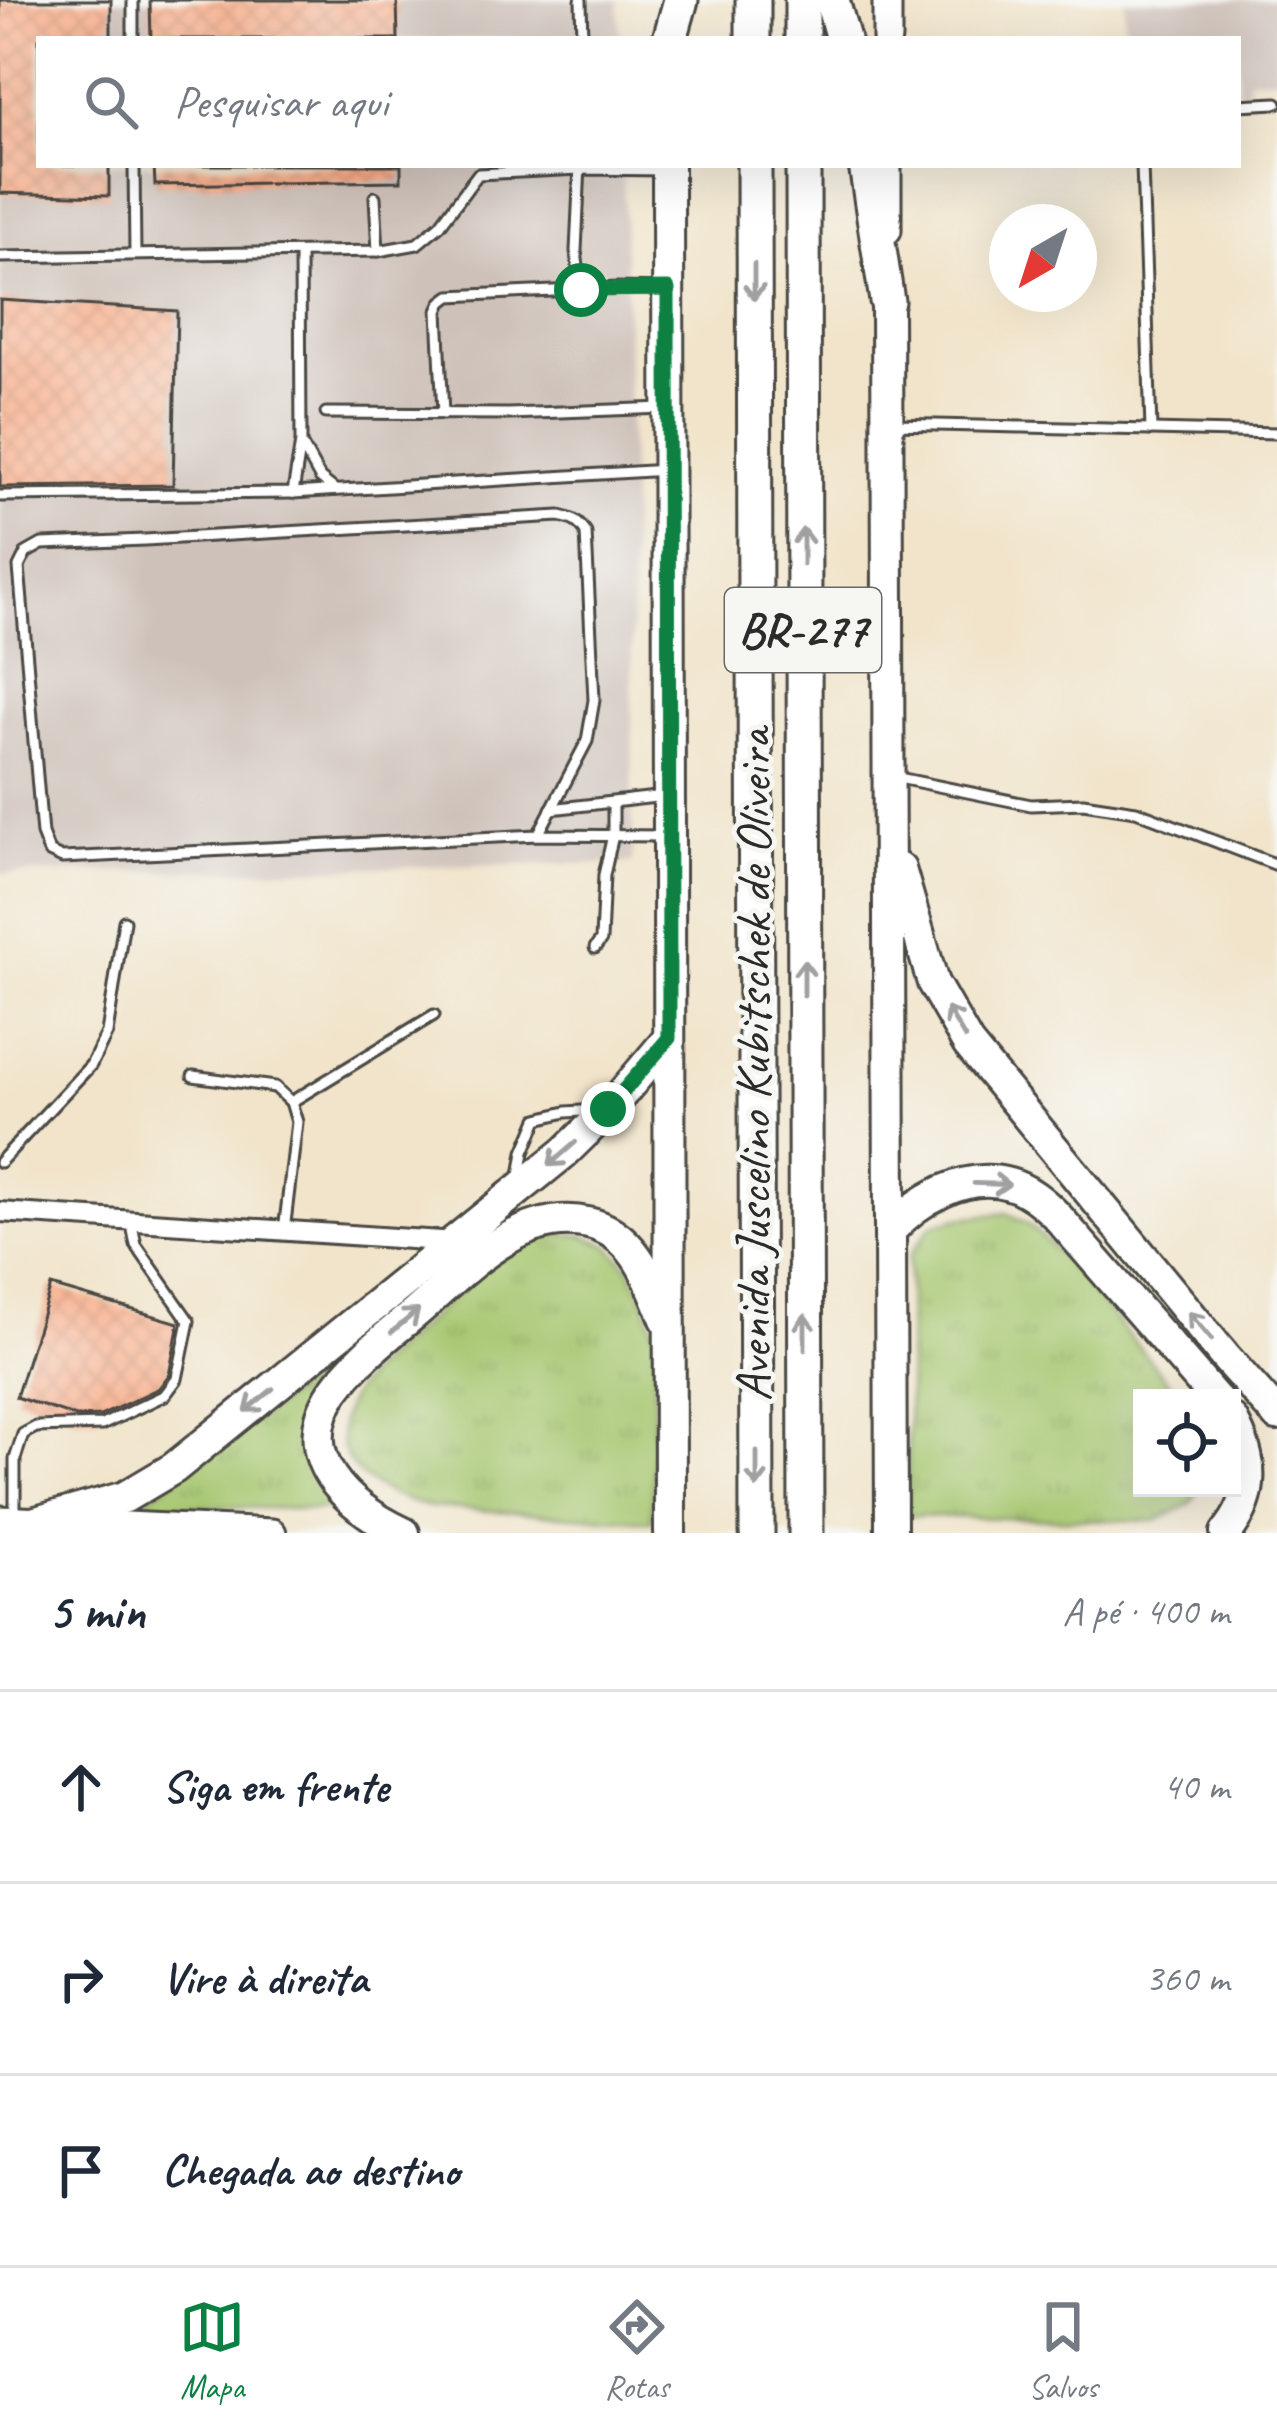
<!DOCTYPE html>
<html lang="pt">
<head>
<meta charset="utf-8">
<style>
  :root { --surface:#fff; --page:#f6f6f7; --text:#1f2937; --muted:#747a83; --line:#e0e1e3; --accent:#0b8043 }
  body { margin:0; font-family:Caveat,sans-serif; background:var(--page); color:var(--text) }
  .controls { position:absolute; right:36px; bottom:36px; display:grid; overflow:hidden; border-radius:0px; box-shadow:0 12px 48px #0002 }
  .controls button { width:108px; height:108px; display:grid; place-items:center; padding:0; border:0; border-bottom:3px solid var(--line); background:var(--surface); color:var(--text); font:60px sans-serif }
  .compass { position:absolute; left:989px; top:204px; width:108px; height:108px; border-radius:50%; background:var(--surface); box-shadow:0 12px 48px #0002; rotate:219deg }
  .stop { position:absolute; width:36px; height:36px; margin:-27px; border:9px solid #0b8043; border-radius:50%; background:#fff }
  .stop.end { background:#0b8043; border-color:#fff; box-shadow:0 3px 12px #0008 }
  .list { margin:0; padding:0; list-style:none }
  h2 { display:flex; justify-content:space-between; align-items:center; height:156px; margin:0; padding:0 48px; font-size:51px }
  h2 small { font-size:39px; font-weight:400; color:var(--muted) }
  .list li { display:grid; grid-template-columns:78px 1fr auto; gap:36px; align-items:center; box-sizing:border-box; height:192px; padding:0 48px; border-top:3px solid var(--line) }
  .list b { display:block; font-size:45px; white-space:nowrap }
  .list em { font-size:39px; font-style:normal; color:var(--muted) }
  .icon { flex:none; width:66px; height:66px; fill:none; stroke:currentColor; stroke-width:2; stroke-linecap:round; stroke-linejoin:round }
  .map { position:relative; flex:none; width:1277px; height:1533px; overflow:hidden }
  .search { position:absolute; background:var(--surface); box-shadow:0 12px 48px #0002; left:36px; right:36px; top:36px; height:132px; display:flex; align-items:center; gap:30px; box-sizing:border-box; padding:0 42px; border-radius:0px; color:var(--muted); font-size:45px }
  .sheet { height:732px; background:var(--surface) }
  nav { display:flex; justify-content:space-around; align-items:center; box-sizing:border-box; height:168px; border-top:3px solid var(--line); background:var(--surface); font-size:33px; color:var(--muted) }
  nav a { display:grid; justify-items:center; gap:6px }
  nav .on { color:var(--accent) }
  .map>svg:first-child { display:block }
  .industrial { fill:#cec1b9 }
  .grass { fill:url(#grass-tufts); stroke:#68784c; stroke-width:3 }
  .building { fill:url(#building-cross-hatch) }
  .lines { fill:none; stroke-linecap:round; stroke-linejoin:round }
  .lane-casing { stroke:#494743; stroke-width:15 }
  .street-casing { stroke:#494743; stroke-width:24 }
  .secondary-casing { stroke:#494743; stroke-width:33 }
  .primary-casing { stroke:#494743; stroke-width:36 }
  .highway-casing { stroke:#494743; stroke-width:39 }
  .lane { stroke:#fff; stroke-width:9 }
  .street { stroke:#fff; stroke-width:18 }
  .secondary { stroke:#fff; stroke-width:27 }
  .primary { stroke:#fff; stroke-width:30 }
  .highway { stroke:#fff; stroke-width:33 }
  .oneway { stroke:#a0a0a0 }
  .route { stroke:#0b8043; stroke-width:15 }
  .labels { text-anchor:middle; dominant-baseline:central; stroke-width:10; stroke-linejoin:round; paint-order:stroke }
  .shield { fill:#f6f6f2; stroke:#686867; stroke-width:3 }
  .shield-label { font-size:48px; font-weight:bold; fill:#2b2b2b }
  .street-label { font-size:51px; fill:#2b2b2b; stroke:#f6f6f2 }
</style>
</head>
<body>
<div class="map">
<svg width="1277" height="1533" viewBox="0 0 1277 1533">
  <defs>
    <pattern id="grass-tufts" width="24" height="20" patternUnits="userSpaceOnUse" patternTransform="scale(3)"><rect width="24" height="20" fill="#a6c66e"/><path d="M3 7l-1-3M5 7V3M7 7l1-3M15 17l-1-3M17 17v-4M19 17l1-3" fill="none" stroke="#8faa5f"/></pattern>
    <pattern id="building-cross-hatch" width="8" height="8" patternUnits="userSpaceOnUse" patternTransform="scale(3)"><rect width="8" height="8" fill="#faad89"/><path d="M0 0l8 8M0 8l8-8" fill="none" stroke="#d69576"/></pattern>
  </defs>
  <rect width="100%" height="100%" fill="#f6f6f2"/>
  <filter id="ink" filterUnits="userSpaceOnUse"><feTurbulence type="fractalNoise" baseFrequency=".00833" numOctaves="2"/><feDisplacementMap in="SourceGraphic" scale="24" xChannelSelector="R" yChannelSelector="G"/><feConvolveMatrix kernelMatrix="1 2 1 2 8 2 1 2 1" color-interpolation-filters="sRGB"/></filter>
  <filter id="wash" filterUnits="userSpaceOnUse"><feTurbulence type="fractalNoise" baseFrequency=".004" numOctaves="4" result="noise"/><feDisplacementMap in="SourceGraphic" scale="48" xChannelSelector="R" yChannelSelector="G"/><feGaussianBlur stdDeviation="2.7" result="paint"/><feColorMatrix in="noise" values="0 0 0 0 0 0 0 0 0 0 0 0 0 0 0 0 0 1.4 0 .05"/><feComposite in="paint" operator="in"/></filter>
  <g filter="url(#wash)">
    <rect width="100%" height="100%" fill="#f1e4ca"/>
    <g class="industrial">
      <path d="M0 0H618L620 39H39V165H623L631 487 633 863 0 874Z"/>
      <path d="M1125 0H1277V78H1248V92H1238V39H1124Z"/>
    </g>
    <g class="grass">
      <path d="M1007 1213 1028 1224 1054 1248 1182 1398H1142V1488H1200L1190 1504 1156 1521 908 1516 909 1256 932 1225 959 1218Z"/>
      <path d="M557 1234 583 1235 608 1245 629 1267 644 1298 655 1333 652 1521 430 1507C383 1496 325 1469 345 1409 355 1380 403 1342 427 1321 456 1294 485 1262 521 1244 531 1238 545 1237 557 1234Z"/>
      <path d="M330 1366C295 1432 297 1449 338 1510L139 1505Z"/>
    </g>
    <g id="blocks">
      <g class="building">
        <path d="M0 0H111V39H39V165H109V196L0 193Z"/>
        <path d="M150 0H397L398 39H151Z"/>
        <path d="M154 165H401V181L155 185Z"/>
        <path d="M0 300 177 311 173 485 0 487Z"/>
        <path d="M51 1286 179 1323 169 1375 159 1388 100 1416 76 1417 16 1397Z"/>
      </g>
    </g>
  </g>
  <g filter="url(#ink)">
    <use href="#blocks" fill-opacity="0" stroke="#494743" stroke-width="3"/>
    <g class="lines">
      <defs>
        <g id="lane">
          <path d="M133 0V39"/>
          <path d="M581 0 582 39"/>
          <path d="M1238 105 1277 103"/>
          <path d="M134 165 135 254"/>
          <path d="M580 165 576 251 581 290"/>
          <path d="M1142 165 1151 430"/>
          <path d="M375 197 378 251"/>
          <path d="M0 257 378 251 417 244 440 225 478 174 580 169 664 170"/>
          <path d="M326 413 509 414 664 408"/>
          <path d="M443 414 438 311 442 302 450 296 617 288 663 289"/>
          <path d="M893 424 1277 433"/>
          <path d="M303 447 320 478 335 490"/>
          <path d="M293 493 301 442 300 253"/>
          <path d="M0 496 293 493 666 470"/>
          <path d="M894 777 1031 805 1083 803 1136 811 1277 865"/>
          <path d="M551 809 665 796"/>
          <path d="M538 835 587 741 594 700 586 533C579 522 573 519 560 516L145 540 42 544 26 553 19 567 42 834 49 852 62 858 538 835 666 836"/>
          <path d="M595 948 601 940 604 875 613 835V803"/>
          <path d="M193 1076 275 1087 291 1102 297 1122 284 1231"/>
          <path d="M291 1102 434 1015"/>
          <path d="M0 1162 91 1065 107 1033 124 921"/>
          <path d="M520 1176 524 1152 538 1119 566 1112 597 1110"/>
          <path d="M15 1516V1459L23 1434 36 1427 102 1425 165 1395 177 1379 189 1321 136 1245 131 1220"/>
        </g>
        <path id="street" d="M0 1212 456 1242"/>
        <g id="secondary">
          <path d="M887 0V39"/>
          <path d="M887 165V230"/>
          <path d="M0 1520 272 1533"/>
        </g>
        <g id="primary">
          <path d="M668 165 670 1533"/>
          <path d="M887 301 891 1533"/>
          <path d="M900 869 933 983 968 1044 1226 1358 1277 1415"/>
          <path d="M890 1231C917 1200 966 1171 1009 1184 1028 1189 1043 1202 1057 1216L1215 1398"/>
          <path d="M36 1522 125 1497 174 1468 565 1152 609 1109 669 1038"/>
          <path d="M404 1533C348 1507 290 1457 334 1391 355 1361 386 1337 414 1314 460 1275 520 1207 588 1223 635 1233 650 1280 666 1319"/>
          <path d="M1226 1533C1256 1497 1254 1460 1232 1420"/>
        </g>
        <g id="highway">
          <path d="M753 0V39"/>
          <path d="M802 0V39"/>
          <path d="M832 0 843 39"/>
          <path d="M670 39 681 0"/>
          <path d="M754 165 757 1533"/>
          <path d="M803 165 806 1533"/>
          <path d="M866 165 887 301"/>
        </g>
      </defs>
      <use href="#lane" class="lane-casing"/>
      <use href="#street" class="street-casing"/>
      <use href="#secondary" class="secondary-casing"/>
      <use href="#primary" class="primary-casing"/>
      <use href="#highway" class="highway-casing"/>
      <use href="#lane" class="lane"/>
      <use href="#street" class="street"/>
      <use href="#secondary" class="secondary"/>
      <use href="#primary" class="primary"/>
      <use href="#highway" class="highway"/>
    </g>
    <defs><path id="oneway-shaft" d="M-6 0H5M1.5-3L5.5 0L1.5 3" fill="none" stroke-width="1.6" stroke-linecap="round" stroke-linejoin="round" transform="scale(3)"/></defs>
    <g class="oneway">
      <use href="#oneway-shaft" transform="translate(754 282) rotate(90)"/>
      <use href="#oneway-shaft" transform="translate(803 546) rotate(-90)"/>
      <use href="#oneway-shaft" transform="translate(804 978) rotate(-90)"/>
      <use href="#oneway-shaft" transform="translate(956 1023) rotate(-121)"/>
      <use href="#oneway-shaft" transform="translate(562 1154) rotate(139)"/>
      <use href="#oneway-shaft" transform="translate(992 1184) rotate(2)"/>
      <use href="#oneway-shaft" transform="translate(405 1321) rotate(-40)"/>
      <use href="#oneway-shaft" transform="translate(1200 1326) rotate(-130)"/>
      <use href="#oneway-shaft" transform="translate(805 1332) rotate(-90)"/>
      <use href="#oneway-shaft" transform="translate(259 1400) rotate(141)"/>
      <use href="#oneway-shaft" transform="translate(757 1470) rotate(90)"/>
    </g>
  </g>
  <g class="lines" filter="url(#ink)">
    <path class="route" d="M581 290 668 289 669 1038 608 1109"/>
  </g>
  <g class="labels">
    <rect class="shield" x="725" y="588" width="156" height="84" rx="9"/>
    <g class="shield-label">
      <text x="803" y="630">BR-277</text>
    </g>
    <g class="street-label">
      <text transform="translate(753 1065) rotate(-90)">Avenida Juscelino Kubitschek de Oliveira</text>
    </g>
  </g>
</svg>
<div class="controls">
<button><svg class="icon" aria-label="locate" viewBox="0 0 24 24"><circle cx="12" cy="12" r="6"/><path d="M12 2v4M12 18v4M2 12h4M18 12h4"/></svg></button>
</div>
<svg class="compass" viewBox="-18 -18 36 36"><path d="M0-13l5 13h-10z" fill="#e53935"/><path d="M0 13l5-13h-10z" fill="#747a83"/></svg>
<div class="stop" style="left:581px;top:290px"></div>
<div class="stop end" style="left:608px;top:1109px"></div>
<div class="search"><svg class="icon" aria-label="search" viewBox="0 0 24 24"><circle cx="10" cy="10" r="6"/><path d="M15 15l6 6"/></svg>Pesquisar aqui</div>
</div>
<section class="sheet">
<h2>5 min<small>A pé · 400 m</small></h2>
<ul class="list">
<li><svg class="icon" aria-label="ahead" viewBox="0 0 24 24"><path d="M12 20V5M6 11l6-6 6 6"/></svg><div><b>Siga em frente</b></div><em>40 m</em></li>
<li><svg class="icon" aria-label="right" viewBox="0 0 24 24"><path d="M7 20v-9h11M14 6l5 5-5 5"/></svg><div><b>Vire à direita</b></div><em>360 m</em></li>
<li><svg class="icon" aria-label="arrive" viewBox="0 0 24 24"><path d="M6 21V4h12l-3 4 3 4H6"/></svg><div><b>Chegada ao destino</b></div></li>
</ul>
</section>
<nav>
<a class="on"><svg class="icon" aria-label="map" viewBox="0 0 24 24"><path d="M3 6l6-2 6 2 6-2v14l-6 2-6-2-6 2zM9 4v14M15 6v14"/></svg>Mapa</a>
<a><svg class="icon" aria-label="directions" viewBox="0 0 24 24"><path d="M12 3l9 9-9 9-9-9zM9 14v-3h6M13 9l2 2-2 2"/></svg>Rotas</a>
<a><svg class="icon" aria-label="saved" viewBox="0 0 24 24"><path d="M7 4h10v16l-5-4-5 4z"/></svg>Salvos</a>
</nav>
</body>
</html>
